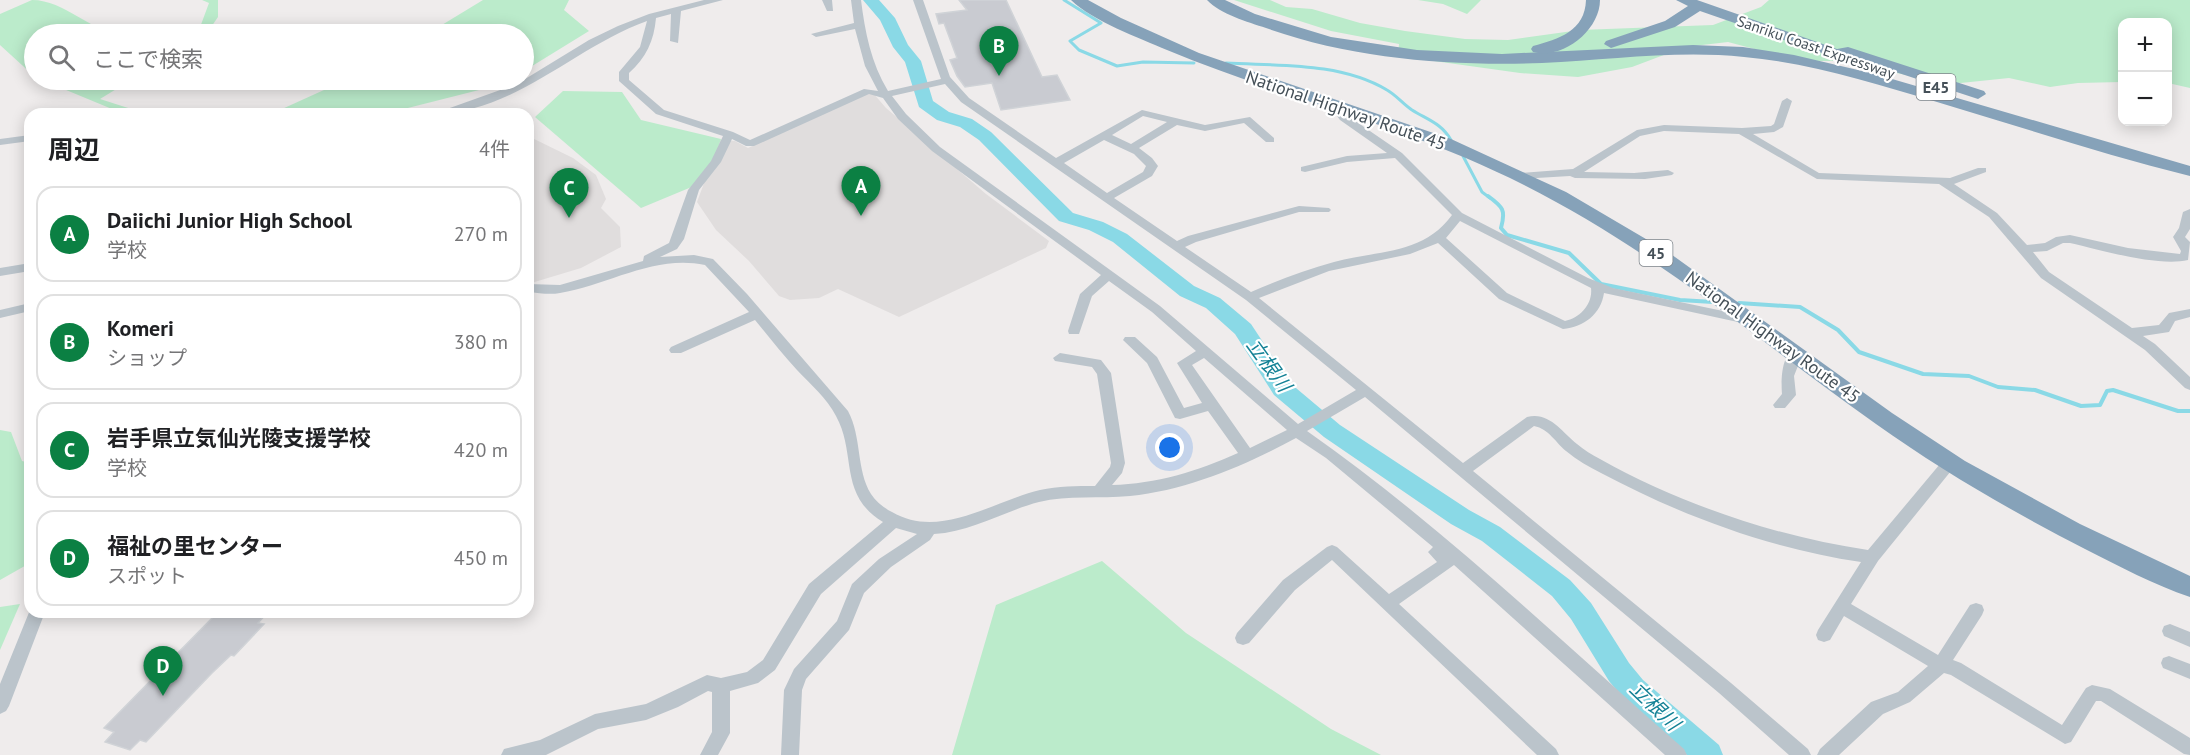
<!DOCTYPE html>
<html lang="ja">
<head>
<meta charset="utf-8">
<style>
  :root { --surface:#fff; --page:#f2f2f2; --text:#202124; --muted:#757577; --line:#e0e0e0; --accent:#0b8043 }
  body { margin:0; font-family:"PT Sans","Noto Sans JP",sans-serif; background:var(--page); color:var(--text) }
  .controls { position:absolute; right:18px; top:18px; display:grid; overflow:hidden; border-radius:12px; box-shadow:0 3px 15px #0003 }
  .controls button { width:54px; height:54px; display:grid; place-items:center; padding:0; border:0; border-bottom:2px solid var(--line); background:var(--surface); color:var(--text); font:30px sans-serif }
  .you { position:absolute; left:1170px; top:448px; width:21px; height:21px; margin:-15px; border:4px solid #fff; border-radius:50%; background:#1a73e8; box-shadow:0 0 0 9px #1a73e833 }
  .badge { display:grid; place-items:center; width:39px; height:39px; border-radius:50%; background:var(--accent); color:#fff; font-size:20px; font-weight:700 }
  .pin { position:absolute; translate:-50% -50px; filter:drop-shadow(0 2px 3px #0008) }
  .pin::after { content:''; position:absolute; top:32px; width:21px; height:18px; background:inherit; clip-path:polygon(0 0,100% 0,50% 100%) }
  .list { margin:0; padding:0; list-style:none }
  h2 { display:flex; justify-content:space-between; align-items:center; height:78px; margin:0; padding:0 24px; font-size:26px }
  h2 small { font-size:20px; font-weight:400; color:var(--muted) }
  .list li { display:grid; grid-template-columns:39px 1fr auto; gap:18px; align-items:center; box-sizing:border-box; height:96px; margin:0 12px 12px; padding:0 12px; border:2px solid var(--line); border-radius:18px }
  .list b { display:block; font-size:22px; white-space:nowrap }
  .list p { margin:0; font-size:20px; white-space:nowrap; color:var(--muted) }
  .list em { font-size:20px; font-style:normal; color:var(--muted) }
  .icon { flex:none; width:33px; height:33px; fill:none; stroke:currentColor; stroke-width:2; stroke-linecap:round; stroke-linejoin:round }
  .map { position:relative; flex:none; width:2190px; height:755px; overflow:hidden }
  .search { position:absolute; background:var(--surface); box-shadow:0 3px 15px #0003; left:24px; top:24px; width:510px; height:66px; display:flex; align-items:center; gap:15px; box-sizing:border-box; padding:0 21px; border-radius:33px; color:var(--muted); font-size:22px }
  .panel { position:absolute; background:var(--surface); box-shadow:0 3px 15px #0003; left:24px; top:108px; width:510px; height:510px; border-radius:18px }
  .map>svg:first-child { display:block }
  .education { fill:#e0dddd }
  .green { fill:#bbebcb }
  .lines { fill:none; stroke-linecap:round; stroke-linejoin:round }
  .stream-far1 { stroke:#8ad9e6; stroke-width:3 }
  .stream { stroke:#8ad9e6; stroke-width:4 }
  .river { fill:#8ad9e6; fill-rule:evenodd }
  .building { fill:#c9cbd1; stroke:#d0d3d7; stroke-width:1.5 }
  .minor { fill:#bbc4cb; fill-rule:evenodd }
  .highway { fill:#86a2b9; fill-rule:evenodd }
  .labels { text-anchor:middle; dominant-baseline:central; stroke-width:4.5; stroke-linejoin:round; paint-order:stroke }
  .far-street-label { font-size:15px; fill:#455058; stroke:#fff }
  .shield { fill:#fff; stroke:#7d848a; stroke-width:1.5 }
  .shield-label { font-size:16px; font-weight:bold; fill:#455058 }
  .street-label { font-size:18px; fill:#455058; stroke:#fff }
  .water-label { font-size:20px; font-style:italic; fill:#148296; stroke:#fff }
</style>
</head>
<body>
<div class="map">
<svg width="2190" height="755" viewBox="0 0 2190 755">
  <rect width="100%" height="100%" fill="#efecec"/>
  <g class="education">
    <path d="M873 93 886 108 986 194 1049 241 1046 248 899 317 838 289 819 298 790 300 779 296 749 261 716 230 697 202 720 140 735 141 748 148 863 95Z"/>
    <path d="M528 136 573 158 596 175 606 199 601 208 620 227 621 247 581 268 528 284Z"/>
  </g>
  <g class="green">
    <path d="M32 0C65 0 90 32 121 34H34V76L0 45V14Z"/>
    <path d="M202 0H218V17L207 33 193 34 199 30 209 3Z"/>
    <path d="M483 0H569L564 10 589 31 524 71V34H427Z"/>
    <path d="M1234 0H1270L1286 7 1312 9 1360 23 1405 31 1465 39 1508 40 1580 30 1713 25 1761 7 1769 0H2190V88L2168 83V22H2122V82L2078 83 2050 87 2009 78 1951 84 1837 61H1800L1728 42 1685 47 1632 67 1578 77 1520 73 1398 56 1399 44 1331 31Z"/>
    <path d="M1418 0H1481L1467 14 1443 4Z"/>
    <path d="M42 80H131L100 99 147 114H124Z"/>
    <path d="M346 80H505L483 89 384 114H271Z"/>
    <path d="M563 91 622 92 641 120 721 139 706 181 641 208 535 117Z"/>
    <path d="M0 430 11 432 22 461 30 463V563L0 580Z"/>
    <path d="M1102 561 1186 633 1331 729 1381 755H952L996 605Z"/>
    <path d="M20 604 0 650V607Z"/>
  </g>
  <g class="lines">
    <g class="stream-far1">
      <path d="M1064 0 1101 23 1070 41 1079 50 1117 66 1143 62 1194 63"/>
      <path d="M1226 63C1279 66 1340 62 1387 90 1396 95 1403 104 1412 110 1428 120 1441 123 1451 140"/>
      <path d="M1463 156 1482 192 1490 198"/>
    </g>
    <g class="stream">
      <path d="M1488 196C1503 207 1506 210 1501 228L1507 235 1569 253 1601 284 1680 300 1713 302"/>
      <path d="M1739 303 1800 307 1838 330 1859 352 1923 374 1969 376 1998 387 2035 390 2081 406 2100 405 2107 391 2113 390 2178 411H2190"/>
    </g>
    <path class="river" d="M863 0H879L895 18 908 45 921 61 933 101 949 112 972 119 991 132 1073 213 1103 222 1127 234 1194 286 1220 298 1251 324 1290 383 1340 425 1469 510 1500 527 1570 580 1591 603 1629 663 1643 680 1719 745 1723 755H1687L1623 698 1609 681 1571 619 1552 596 1482 541 1451 524 1324 437 1274 395 1235 334 1206 308 1180 296 1113 242 1089 230 1059 221 979 140 960 127 937 120 919 107 905 62 893 47 880 20Z"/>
  </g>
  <g class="building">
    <path d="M959 0H1006L1042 77 1057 75 1070 100 1001 110 992 83 965 87 957 76 950 60 957 58 944 23 939 24 936 14 967 10Z"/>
    <path d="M218 612H268L258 623 264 624 234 656 231 655 212 673 146 742 140 740 130 750 105 742 114 732 104 728Z"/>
  </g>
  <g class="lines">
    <g class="minor">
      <path d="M704 0H723L681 11 678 43 670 41 671 14 656 18C654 41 646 58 629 73V80L664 110 733 132 750 140 864 89 878 91 865 66 855 29 816 37 811 34 854 23 851 0H861C865 32 871 63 888 91L941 79 913 0H923L950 77 969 98 1056 158 1142 110 1205 125 1250 117 1274 138V142H1266L1244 123 1205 131 1177 125 1139 148 1152 158 1158 166 1152 176 1114 198 1177 241 1188 236 1299 206 1329 208 1331 210 1329 212H1299L1196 242 1185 247 1251 292C1278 280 1306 270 1334 262 1378 250 1423 255 1452 215L1395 158 1347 162 1305 172 1301 171V167L1347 156 1387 153 1340 120C1336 115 1332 110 1336 104H1344L1348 116 1402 153 1462 213 1588 278 1613 288 1747 316 1753 320 1747 324 1604 293C1601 314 1584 327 1563 329L1499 299 1438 243 1410 254 1329 271 1259 298 1463 463 1527 417C1549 411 1562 432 1577 444 1584 450 1592 455 1600 459 1680 504 1778 537 1868 550L1945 458H1955L1957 462 1955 466 1878 561 1851 604 1938 655 1970 605 1976 603 1982 605 1984 610 1982 615 1953 660 1961 663 2062 725 2086 688 2092 685 2110 689 2190 738V755L2184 754 2101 701H2096L2071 742 2065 744 1951 675 1944 673 1910 702 1883 714 1839 755H1817L1820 749 1871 702 1898 692 1928 666 1844 616 1830 640 1824 642 1818 640 1816 635 1818 630 1861 562C1771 549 1682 516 1601 473 1589 467 1577 460 1566 451 1556 443 1549 429 1534 426L1473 471 1731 683 1808 749 1811 755H1789L1719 693 1365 397 1307 431C1441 525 1561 641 1684 749L1687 755H1665L1454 565 1399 604 1556 749 1559 755H1537L1332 560 1295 590 1249 643 1243 645 1237 643 1235 638 1237 633 1283 580 1327 547 1332 545 1337 547 1389 594 1437 562 1428 552 1433 547 1326 458 1296 438C1246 465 1188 490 1130 496 1100 499 1068 495 1039 502 1004 511 971 532 934 534L930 540 891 567 864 593 849 630 806 679 802 690 799 755H781L784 690 794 669 837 621 852 584 879 559 917 534 896 528 821 594 775 670 758 683 730 691V733L718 755H700L712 732V692L708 691 678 707 646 720 598 729 546 755H501L504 749 540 740 595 714 646 704 707 675 721 678 747 672 763 660 809 584 883 522C838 495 857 454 836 416 827 398 810 384 797 370 782 354 769 337 755 320L681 353H671L669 350 671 347 749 312 705 265C655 254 608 285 560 293 550 295 539 293 528 292V284L560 285 643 261 644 256 669 243 688 190 711 161 723 136 656 114 619 81V72L640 47 647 21C574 47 514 114 433 114L517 84 589 40 618 26 649 14ZM945 84 961 102 1246 300 1356 390 1298 424 1160 306 940 147 906 114 892 96ZM869 94 883 98 898 119 932 151 1101 275 1080 294 1068 331 1069 334H1079L1092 296 1109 281 1152 312 1196 351 1177 363 1202 403 1184 408 1157 357 1135 337H1125L1123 340 1147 363 1175 418 1180 419 1208 411 1238 453C1198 471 1156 484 1112 485L1122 473 1125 463 1111 373 1101 360 1060 353 1053 358 1055 361 1092 367 1097 374 1111 463 1110 467 1095 486C1077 486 1058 486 1040 490 993 501 940 540 892 512 884 508 876 502 871 494 856 470 862 437 848 411L747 294 713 259 694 255 660 257 677 249 684 239 699 190 721 162 732 139 746 146H754ZM1143 116 1167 122 1131 144 1112 135ZM1104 140 1134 154 1146 166 1143 172 1107 193 1064 163ZM1460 221 1591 288C1593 304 1580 318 1565 321L1507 293 1446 238ZM1204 358 1287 430 1250 448 1192 365Z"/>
      <path d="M822 0H832L833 11H827Z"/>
      <path d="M1787 98 1792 101 1783 127 1774 132 1753 134 1819 173 1950 178 1978 168H1986V172L1954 184 1997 213 2027 245 2045 243 2056 237 2070 235 2128 248 2180 254 2181 251 2173 237 2179 228 2183 212 2190 209V229L2185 237 2190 242 2188 260C2158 267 2101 250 2070 243H2063L2047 251 2033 252 2049 272 2132 328 2159 325 2169 313 2190 309V317L2175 321 2169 332 2143 336 2155 344 2190 377V390L2185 388 2145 350 2041 278 1989 217 1939 184 1817 179 1739 134 1664 131 1640 136 1584 172 1634 173 1668 170 1674 173 1672 175 1645 179 1575 178 1570 176 1519 179 1513 176 1519 173 1573 169 1637 130 1664 125 1742 128 1771 126 1774 124 1782 101Z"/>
      <path d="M234 108 239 111 238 114H228L230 109Z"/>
      <path d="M82 111 93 112 94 114H77Z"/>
      <path d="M30 135V141L0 145V139Z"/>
      <path d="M30 263V271L0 276V268Z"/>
      <path d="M30 303V311L0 318V310Z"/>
      <path d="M1796 349 1803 353 1794 376 1796 395 1785 408H1775L1773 405 1782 394C1781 381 1781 353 1796 349Z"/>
      <path d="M30 610V612H45L9 706 6 711 0 714V684Z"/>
      <path d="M2170 624 2190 632V647L2164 636 2162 631 2164 626Z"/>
      <path d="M2169 656 2190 664V679L2163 668 2161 663 2163 658Z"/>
    </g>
    <g class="highway">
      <path d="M1071 0H1088L1121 18 1199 53 1451 139 1566 192 1668 252 1892 413 1965 461 2080 524 2190 576V597C2154 585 2119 566 2085 549 2013 512 1942 471 1876 424 1752 336 1648 245 1510 178 1399 124 1280 97 1167 50 1139 38 1093 21 1071 0Z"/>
      <path d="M1207 0H1225L1255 14 1331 37 1417 50 1502 54 1693 45 1743 47 1794 55 1875 74 2190 166V176C2105 155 2021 127 1937 102 1873 83 1810 63 1744 57 1677 50 1609 60 1542 63 1449 66 1353 59 1266 28 1248 22 1220 14 1207 0Z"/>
      <path d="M1586 0H1600C1600 30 1563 60 1533 52L1531 49 1533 46C1559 39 1585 31 1586 0Z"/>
      <path d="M1676 0H1697L1837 49 1848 47 1984 91 1986 94 1978 99 1862 61 1855 65 1850 63 1700 11 1675 27 1611 48 1604 44 1606 41 1665 21 1688 6Z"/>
    </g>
  </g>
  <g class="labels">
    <g class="far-street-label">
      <text transform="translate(1816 47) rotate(19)">Sanriku Coast Expressway</text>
    </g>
    <g class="shield">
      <rect x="1916.5" y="74" width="39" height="26" rx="4.5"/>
      <rect x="1639.5" y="240" width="33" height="26" rx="4.5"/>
    </g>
    <g class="shield-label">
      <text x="1936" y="87">E45</text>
      <text x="1656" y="253">45</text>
    </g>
    <g class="street-label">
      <text transform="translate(1346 110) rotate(19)">National Highway Route 45</text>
      <text transform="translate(1773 337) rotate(36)">National Highway Route 45</text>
    </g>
    <g class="water-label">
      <text transform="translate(1269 365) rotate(54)">立根川</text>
      <text transform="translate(1655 706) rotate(44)">立根川</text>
    </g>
  </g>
</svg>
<div class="controls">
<button>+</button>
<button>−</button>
</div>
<div class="you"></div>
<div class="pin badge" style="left:861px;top:216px">A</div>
<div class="pin badge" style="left:999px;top:76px">B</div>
<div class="pin badge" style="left:569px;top:218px">C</div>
<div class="pin badge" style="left:163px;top:696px">D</div>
<div class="search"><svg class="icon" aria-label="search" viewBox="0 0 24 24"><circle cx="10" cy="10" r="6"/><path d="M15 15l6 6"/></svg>ここで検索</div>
<section class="panel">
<h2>周辺<small>4件</small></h2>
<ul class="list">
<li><span class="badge">A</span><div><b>Daiichi Junior High School</b><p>学校</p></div><em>270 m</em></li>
<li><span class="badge">B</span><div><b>Komeri</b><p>ショップ</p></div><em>380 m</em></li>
<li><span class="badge">C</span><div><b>岩手県立気仙光陵支援学校</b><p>学校</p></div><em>420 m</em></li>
<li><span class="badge">D</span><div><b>福祉の里センター</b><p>スポット</p></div><em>450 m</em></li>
</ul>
</section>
</div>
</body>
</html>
